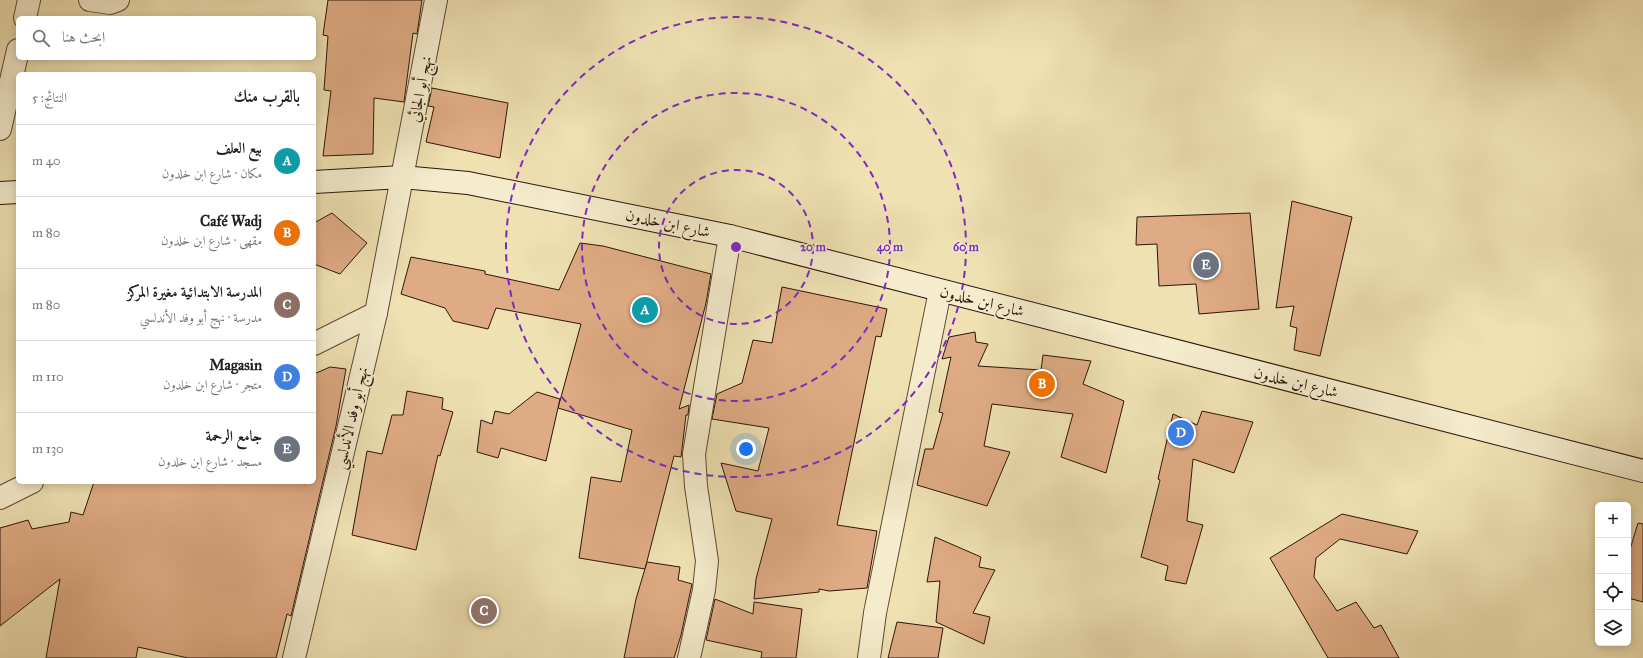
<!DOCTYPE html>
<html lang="ar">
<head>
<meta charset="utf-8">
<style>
  :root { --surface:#fff; --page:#f6f6f6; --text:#202124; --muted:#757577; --line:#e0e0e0; --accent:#8f2418 }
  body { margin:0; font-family:"IM FELL Great Primer",Amiri,serif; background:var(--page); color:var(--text); direction:rtl }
  .controls { position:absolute; right:12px; bottom:12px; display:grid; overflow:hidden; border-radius:6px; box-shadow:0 2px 10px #0003 }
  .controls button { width:36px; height:36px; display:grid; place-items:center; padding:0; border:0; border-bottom:1px solid var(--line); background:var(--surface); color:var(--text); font:20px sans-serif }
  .you { position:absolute; left:746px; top:449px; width:14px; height:14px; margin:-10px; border:3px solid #fff; border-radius:50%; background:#1a73e8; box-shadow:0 0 0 6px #1a73e833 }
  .badge { display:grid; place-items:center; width:26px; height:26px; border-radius:50%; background:var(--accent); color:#fff; font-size:13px; font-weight:700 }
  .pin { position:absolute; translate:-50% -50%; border:2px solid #fff; box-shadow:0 1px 4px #0006 }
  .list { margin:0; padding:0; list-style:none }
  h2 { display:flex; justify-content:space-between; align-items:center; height:52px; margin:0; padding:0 16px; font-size:17px }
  h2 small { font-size:13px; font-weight:400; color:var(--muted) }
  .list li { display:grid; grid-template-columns:26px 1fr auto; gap:12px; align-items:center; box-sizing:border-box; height:72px; padding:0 16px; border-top:1px solid var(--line) }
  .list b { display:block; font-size:15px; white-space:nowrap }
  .list p { margin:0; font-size:13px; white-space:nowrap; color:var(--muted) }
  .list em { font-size:13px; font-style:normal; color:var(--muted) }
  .icon { flex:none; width:22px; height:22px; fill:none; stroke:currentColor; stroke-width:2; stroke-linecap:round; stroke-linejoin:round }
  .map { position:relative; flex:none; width:1643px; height:658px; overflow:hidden; direction:ltr }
  .search { position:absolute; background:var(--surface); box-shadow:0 2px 10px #0003; left:16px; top:16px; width:300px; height:44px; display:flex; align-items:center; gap:10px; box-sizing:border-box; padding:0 14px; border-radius:6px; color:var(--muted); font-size:15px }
  .panel { position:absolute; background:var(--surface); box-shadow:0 2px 10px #0003; left:16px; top:72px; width:300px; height:412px; border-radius:6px; direction:rtl }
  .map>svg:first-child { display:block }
  .building { fill:#dfab84; stroke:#2c150b }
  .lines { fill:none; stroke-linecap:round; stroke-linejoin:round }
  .street-casing { stroke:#5d4835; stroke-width:24 }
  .secondary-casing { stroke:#2c150b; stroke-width:24 }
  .street { stroke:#f5eccd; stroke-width:22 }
  .secondary { stroke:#f5eccd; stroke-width:22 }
  .ring { fill:none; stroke:#7b2cbf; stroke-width:2; stroke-dasharray:7 5 }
  .labels { text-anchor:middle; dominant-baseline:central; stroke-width:3; stroke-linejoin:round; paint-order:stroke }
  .street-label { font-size:16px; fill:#2c150b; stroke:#f5eccd }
  .centre { fill:#7b2cbf; stroke:#f5eccd; stroke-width:2 }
  .ring-label { font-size:12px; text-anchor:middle; font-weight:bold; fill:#7b2cbf; stroke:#f5eccd; stroke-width:3; stroke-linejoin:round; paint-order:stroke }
</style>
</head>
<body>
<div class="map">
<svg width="1643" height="658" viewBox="0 0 1643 658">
  <rect width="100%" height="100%" fill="#efe1b2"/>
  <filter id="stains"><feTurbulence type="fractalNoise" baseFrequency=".005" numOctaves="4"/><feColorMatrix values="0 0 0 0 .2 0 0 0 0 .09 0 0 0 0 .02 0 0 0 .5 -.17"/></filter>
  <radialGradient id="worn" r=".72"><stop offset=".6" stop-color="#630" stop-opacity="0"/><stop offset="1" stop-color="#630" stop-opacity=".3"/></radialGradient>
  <g class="building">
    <path d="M328 0H422L417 34 413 33 404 102 374 98 373 154 323 156 331 91 324 90 328 36 323 35Z"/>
    <path d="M432 88 508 103 500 158 426 142 434 107 428 106Z"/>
    <path d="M1292 201 1352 217 1320 356 1294 350 1297 328 1290 326 1294 306 1276 308Z"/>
    <path d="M332 213 367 243 340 274 314 264V223Z"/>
    <path d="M1250 213 1259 309 1199 314 1196 284 1159 286 1157 244 1136 245 1137 217Z"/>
    <path d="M580 243 603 246 711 274 706 303 679 409 689 405 688 415H686L681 457 674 456 645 569 579 558 591 477 621 482 632 430 558 408 581 324 496 308 488 329 453 321 445 308 401 294 411 257 485 271V274L559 290Z"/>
    <path d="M782 287 887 309 881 337 876 336 837 525 877 531 867 588 829 591 819 589V592L754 599 756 579 772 519 736 511 721 463 758 471 769 428 712 419 717 394 742 383 753 340 772 343Z"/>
    <path d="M975 332 976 342 988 344 978 366 1041 370 1043 355 1091 361 1083 384 1124 401 1106 473 1061 457 1073 414 992 404 984 446 1010 452 987 506 917 485 925 449H933L943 413 939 412 951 357 942 359 949 337Z"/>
    <path d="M330 367 346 369 336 426 291 616 287 614 276 658H188L138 647 136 658H46L60 579 0 626V528L28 520 32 529 69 522 71 512 83 515 94 482H314V374Z"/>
    <path d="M407 391 443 398 442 409 453 412 440 456 438 455 416 550 352 535 367 451 382 454 392 415H403Z"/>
    <path d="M537 392 560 399 546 461 501 448 498 458 477 452 481 420 492 424 495 411 509 414Z"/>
    <path d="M1202 411 1253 422 1234 473 1193 459 1187 521 1203 525 1186 584 1165 580 1168 566 1141 557 1160 480 1158 479 1173 414 1197 425Z"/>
    <path d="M1342 514 1418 531 1407 554 1340 539 1316 558 1314 577 1337 611 1356 602 1374 628 1381 625 1399 658H1328L1270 558Z"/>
    <path d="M1638 523 1643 524V602L1628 598V556Z"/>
    <path d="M935 537 981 557 979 567 995 570 973 613 990 617 984 644 936 622 940 581 927 582Z"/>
    <path d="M647 562 680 567 678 580 692 584 681 635 674 658H624L636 599Z"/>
    <path d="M715 599 753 614 754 602 802 609 796 658H761L762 652 706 640Z"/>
    <path d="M897 622 943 628 938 658H888Z"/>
  </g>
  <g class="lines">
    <defs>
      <g id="street">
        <path d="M90 0 110 3 118 0"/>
        <path d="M25 18 29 0"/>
        <path d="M0 129 18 50"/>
        <path d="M314 344 376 313"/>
        <path d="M0 498 32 482"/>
        <path d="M294 658 376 313 436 0"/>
        <path d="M689 658 704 590 707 561 696 486 694 454 730 236"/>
        <path d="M869 658 875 613 940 291"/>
      </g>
      <g id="secondary">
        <path d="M314 182 402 177 468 183 730 236 1643 471"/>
        <path d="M0 193 18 192"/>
      </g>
    </defs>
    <use href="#street" class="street-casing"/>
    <use href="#secondary" class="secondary-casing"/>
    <use href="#street" class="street"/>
    <use href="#secondary" class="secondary"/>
  </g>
  <g class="ring">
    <circle cx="736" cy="247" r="77"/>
    <circle cx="736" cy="247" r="154"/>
    <circle cx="736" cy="247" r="230"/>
  </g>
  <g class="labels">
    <g class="street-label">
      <text transform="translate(420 89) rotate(-79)">نهج أبو الجائي</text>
      <text transform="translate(668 223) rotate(12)">شارع ابن خلدون</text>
      <text transform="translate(982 301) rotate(14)">شارع ابن خلدون</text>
      <text transform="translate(1296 382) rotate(14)">شارع ابن خلدون</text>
      <text transform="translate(351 418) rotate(-77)">نهج أبو وفد الأندلسي</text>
    </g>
  </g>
  <circle cx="736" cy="247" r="6" class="centre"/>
  <g class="ring-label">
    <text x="813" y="251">20 m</text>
    <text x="890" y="251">40 m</text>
    <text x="966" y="251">60 m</text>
  </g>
  <rect width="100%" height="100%" filter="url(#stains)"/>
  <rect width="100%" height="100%" fill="url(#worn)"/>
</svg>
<div class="controls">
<button>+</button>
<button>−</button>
<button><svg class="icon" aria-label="locate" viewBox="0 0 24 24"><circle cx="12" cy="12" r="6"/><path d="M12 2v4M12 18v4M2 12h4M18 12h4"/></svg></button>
<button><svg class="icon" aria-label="layers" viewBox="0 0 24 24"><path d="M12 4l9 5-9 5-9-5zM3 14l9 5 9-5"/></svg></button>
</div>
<div class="you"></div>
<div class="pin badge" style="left:645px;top:310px;background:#0f9aa8">A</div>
<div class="pin badge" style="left:1042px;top:384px;background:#e8710a">B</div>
<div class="pin badge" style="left:484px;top:611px;background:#8d6e63">C</div>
<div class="pin badge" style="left:1181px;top:433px;background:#3f7fe0">D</div>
<div class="pin badge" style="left:1206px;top:265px;background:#6b7280">E</div>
<div class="search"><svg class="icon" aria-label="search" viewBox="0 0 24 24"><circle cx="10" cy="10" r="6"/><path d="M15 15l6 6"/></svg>ابحث هنا</div>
<section class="panel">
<h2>بالقرب منك<small>النتائج: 5</small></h2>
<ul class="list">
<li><span class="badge" style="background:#0f9aa8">A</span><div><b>بيع العلف</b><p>مكان · شارع ابن خلدون</p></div><em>40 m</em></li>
<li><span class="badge" style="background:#e8710a">B</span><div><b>Café Wadj</b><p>مقهى · شارع ابن خلدون</p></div><em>80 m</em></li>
<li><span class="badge" style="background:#8d6e63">C</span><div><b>المدرسة الابتدائية مغيرة المركز</b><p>مدرسة · نهج أبو وفد الأندلسي</p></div><em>80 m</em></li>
<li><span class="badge" style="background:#3f7fe0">D</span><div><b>Magasin</b><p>متجر · شارع ابن خلدون</p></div><em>110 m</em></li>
<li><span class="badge" style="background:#6b7280">E</span><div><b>جامع الرحمة</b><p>مسجد · شارع ابن خلدون</p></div><em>130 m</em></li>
</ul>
</section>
</div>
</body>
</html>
